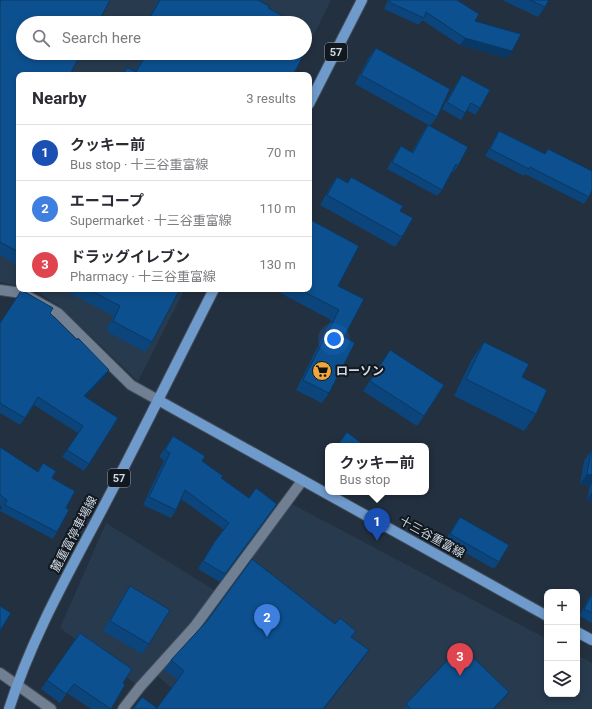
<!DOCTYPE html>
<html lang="en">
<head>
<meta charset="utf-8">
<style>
  :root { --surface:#fff; --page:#f7f7f7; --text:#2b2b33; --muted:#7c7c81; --line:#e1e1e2; --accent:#836338 }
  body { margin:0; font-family:Roboto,"Noto Sans JP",sans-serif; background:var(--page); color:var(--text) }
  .controls { position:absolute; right:12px; bottom:12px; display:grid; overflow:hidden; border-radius:8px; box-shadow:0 2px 6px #0003 }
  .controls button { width:36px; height:36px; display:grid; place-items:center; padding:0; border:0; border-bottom:1px solid var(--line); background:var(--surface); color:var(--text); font:20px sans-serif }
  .you { position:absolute; left:334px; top:339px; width:14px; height:14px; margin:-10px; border:3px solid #fff; border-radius:50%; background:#1a73e8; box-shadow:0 0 0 6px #1a73e833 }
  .badge { display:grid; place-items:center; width:26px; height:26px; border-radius:50%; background:var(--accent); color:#fff; font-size:13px; font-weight:700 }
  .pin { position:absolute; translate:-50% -33px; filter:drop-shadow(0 1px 2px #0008) }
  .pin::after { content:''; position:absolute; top:21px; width:14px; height:12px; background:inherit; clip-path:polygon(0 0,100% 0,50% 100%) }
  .popup { position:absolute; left:325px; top:443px; width:104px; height:52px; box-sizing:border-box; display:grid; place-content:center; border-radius:8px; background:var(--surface); filter:drop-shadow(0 1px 3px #0005); font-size:13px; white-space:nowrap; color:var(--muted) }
  .popup b { font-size:15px; color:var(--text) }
  .popup::after { content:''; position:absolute; left:50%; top:100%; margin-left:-8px; border:8px solid transparent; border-top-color:var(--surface) }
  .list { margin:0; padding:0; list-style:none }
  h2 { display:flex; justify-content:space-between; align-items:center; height:52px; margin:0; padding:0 16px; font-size:17px }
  h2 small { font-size:13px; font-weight:400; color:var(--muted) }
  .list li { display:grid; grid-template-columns:26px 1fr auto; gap:12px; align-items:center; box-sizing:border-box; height:56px; padding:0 16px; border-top:1px solid var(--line) }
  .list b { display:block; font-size:15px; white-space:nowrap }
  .list p { margin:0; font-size:13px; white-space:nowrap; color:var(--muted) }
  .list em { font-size:13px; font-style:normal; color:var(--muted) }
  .icon { flex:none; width:22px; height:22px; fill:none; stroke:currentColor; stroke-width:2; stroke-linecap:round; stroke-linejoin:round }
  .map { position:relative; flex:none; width:592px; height:709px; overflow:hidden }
  .search { position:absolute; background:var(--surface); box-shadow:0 2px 6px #0003; left:16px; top:16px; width:296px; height:44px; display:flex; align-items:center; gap:10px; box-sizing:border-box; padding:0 14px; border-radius:22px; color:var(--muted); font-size:15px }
  .panel { position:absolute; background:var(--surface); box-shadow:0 2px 6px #0003; left:16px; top:72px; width:296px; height:220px; border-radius:8px }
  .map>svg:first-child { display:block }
  .built { fill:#283a4e }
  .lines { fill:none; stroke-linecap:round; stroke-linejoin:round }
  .minor-casing { stroke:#434e5b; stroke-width:12 }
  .major-casing { stroke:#434e5b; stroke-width:12 }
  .minor { stroke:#707f91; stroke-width:10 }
  .major { stroke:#6f9bcc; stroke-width:10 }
  .wall { fill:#0b457b }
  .shaded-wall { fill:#093864 }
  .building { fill:#0d508f; stroke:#093864 }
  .labels { text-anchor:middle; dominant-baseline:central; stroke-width:4; stroke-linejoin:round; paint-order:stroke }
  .shield { fill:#12181f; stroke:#979fa8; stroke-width:1 }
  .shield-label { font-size:11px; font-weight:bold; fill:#d0d9e3 }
  .poi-label { font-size:12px; font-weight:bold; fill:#d0d9e3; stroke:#12181f; text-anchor:start }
  .street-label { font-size:12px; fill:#d0d9e3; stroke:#12181f }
</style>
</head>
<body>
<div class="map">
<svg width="592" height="709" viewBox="0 0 592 709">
  <rect width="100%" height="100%" fill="#23303f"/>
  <g class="built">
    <path d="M0 0H331L305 52V23H23V53H304L293 75H19V286L0 282Z"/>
    <path d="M29 289H185L138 381 58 305 36 291Z"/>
    <path d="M292 504 547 639V694H577V655L592 663V709H196L154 673 140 687 60 628 106 523 219 593 268 527Z"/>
  </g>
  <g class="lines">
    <defs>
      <g id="minor">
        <path d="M0 290 22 293 58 313 131 385 158 400"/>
        <path d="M0 673 51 709"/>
        <path d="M123 709 140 687 195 626 302 481"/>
      </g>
      <g id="major">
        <path d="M309 104 362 0"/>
        <path d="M158 400 547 616"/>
        <path d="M577 632 592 640"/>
        <path d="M9 709C32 636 71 569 106 502 143 431 178 360 214 289"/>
      </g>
    </defs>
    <use href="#minor" class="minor-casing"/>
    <use href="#major" class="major-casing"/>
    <use href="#minor" class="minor"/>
    <use href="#major" class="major"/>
  </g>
  <g class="wall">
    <path d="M0 0H110L19 75V266L0 255Z"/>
    <path d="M158 0H258L268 8 277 23H146Z"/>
    <path d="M388 0H457L475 21 512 51 507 58 460 45 422 20 419 25 384 9Z"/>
    <path d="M502 0H549L545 7 538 17Z"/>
    <path d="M376 48 437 117 430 126 355 84 369 57Z"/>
    <path d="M145 53H292L293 75H122L127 67 135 71Z"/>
    <path d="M462 75 480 108 475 115 467 110 461 120 442 109 457 82Z"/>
    <path d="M428 125 458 166 453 172H452L442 190 437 196 387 169 396 153 401 146 412 152 423 132Z"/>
    <path d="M499 131 545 154 548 149 589 197 584 204 525 174 524 176 485 156 495 138Z"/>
    <path d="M337 177 347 183 351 177 400 211 402 237 395 247 320 205 330 187Z"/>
    <path d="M338 286 344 337 329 393 322 403 296 390 331 320 273 289H309Z"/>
    <path d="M62 289H180L152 342 145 352 106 331 113 316Z"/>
    <path d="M50 313 104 378 85 397 89 464 84 471 62 457 78 433 34 405 20 425 0 413V323Z"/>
    <path d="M484 342 522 377 536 414 524 431 454 396 472 359Z"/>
    <path d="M390 350 424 416 417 426 363 391Z"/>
    <path d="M173 436 202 461 221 478 249 498 277 504 220 582 198 569 210 548 224 530 181 499 176 510 171 518 143 505 164 460 159 457Z"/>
    <path d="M0 447 37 472 43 463 52 478 66 508 57 532 53 539 0 511 2 507 0 505Z"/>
    <path d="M591 451 592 452V501L587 500 590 486 580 484 584 461Z"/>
    <path d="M460 517 499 562 494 569 445 541 455 524Z"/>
    <path d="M130 586 149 644 142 654 103 631 123 596Z"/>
    <path d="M592 593V623L579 616 589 598Z"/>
    <path d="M80 633 123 683 111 709H91L67 693 60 703 41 689Z"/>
    <path d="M352 637 369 650 362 660 157 708 178 680 164 670 171 660Z"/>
    <path d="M509 692 507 695 494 709H405L404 708 406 704Z"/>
  </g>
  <g class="shaded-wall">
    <path d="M465 38 512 51 507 58 460 45Z"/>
    <path d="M109 370 104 378 79 404 84 396Z"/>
    <path d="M587 474 592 475V483L590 486 580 484Z"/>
    <path d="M592 492V501L587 500Z"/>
    <path d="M369 650 362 660 324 709H323Z"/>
    <path d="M509 692 507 695 494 709H493Z"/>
  </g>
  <g class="building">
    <path d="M1 0H110L98 23H23V53H81L70 75H19V252L0 242V3Z"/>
    <path d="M160 0H258L269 6 268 8 281 15 277 23H163V22L151 16Z"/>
    <path d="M390 0H457L479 14 475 21 521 34 512 51 465 38 426 12 424 18 389 2Z"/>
    <path d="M530 0H549L545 7Z"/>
    <path d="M376 48 450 89 437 117 361 75Z"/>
    <path d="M147 53H292L302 58 293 75H123L127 67 136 72Z"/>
    <path d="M462 75 490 90 480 108 471 103 465 113 447 102Z"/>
    <path d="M428 125 468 147 458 166 456 164 442 190 392 162 401 146 413 153Z"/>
    <path d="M499 131 545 154 548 149 592 171V190L589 197 530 167 529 169 490 149Z"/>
    <path d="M337 177 348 183 351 177 403 206 400 211 413 218 402 237 327 195Z"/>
    <path d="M309 219 359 246 338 286 364 299 344 337 355 343 329 393 303 380 339 310 299 289H309Z"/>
    <path d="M88 289H180L152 342 113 321 120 306Z"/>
    <path d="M21 291 25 292 53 308 50 313 77 340 78 338 109 370 84 396 118 418 89 464 67 450 83 426 38 397 25 418 0 403V323Z"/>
    <path d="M484 342 529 364 522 377 547 390 536 414 466 379Z"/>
    <path d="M390 350 444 385 424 416 370 381Z"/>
    <path d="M347 432 365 446H337Z"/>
    <path d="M173 436 205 456 202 461 223 476 221 478 249 498 256 488 277 504 225 574 203 561 215 541 229 523 185 490 176 510 149 497 170 453 165 450Z"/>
    <path d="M0 447 38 472 43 463 56 471 52 478 75 491 66 508 69 510 57 532 5 505 7 500 0 495Z"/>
    <path d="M591 451 592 452V475L587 474Z"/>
    <path d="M460 517 509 545 499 562 450 534Z"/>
    <path d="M252 559 335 624 340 618 356 631 351 637 369 650 323 709H133L142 697 157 708 184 671 171 660 207 621Z"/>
    <path d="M130 586 170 610 149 644 110 621Z"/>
    <path d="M592 594V613L584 609Z"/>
    <path d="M0 606 11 613 0 631Z"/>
    <path d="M80 633 132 669 123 683 125 685 111 709 74 684 66 694 47 680Z"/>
    <path d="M461 646 509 692 493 709H411L406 704Z"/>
  </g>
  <defs>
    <symbol id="supermarket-disc" viewBox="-11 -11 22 22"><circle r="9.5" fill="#efa73d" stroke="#12181f"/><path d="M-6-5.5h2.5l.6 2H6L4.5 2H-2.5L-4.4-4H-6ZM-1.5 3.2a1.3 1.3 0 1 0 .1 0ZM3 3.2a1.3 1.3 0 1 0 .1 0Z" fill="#111"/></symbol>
  </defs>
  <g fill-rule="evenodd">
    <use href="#supermarket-disc" x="311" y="360" width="22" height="22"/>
  </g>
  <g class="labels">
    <g class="shield">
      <rect x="325" y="43" width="22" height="18" rx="3"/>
      <rect x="108" y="469" width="22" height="18" rx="3"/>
    </g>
    <g class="shield-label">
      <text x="336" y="52">57</text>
      <text x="119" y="478">57</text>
    </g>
    <g class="poi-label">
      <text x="336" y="371">ローソン</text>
    </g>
    <g class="street-label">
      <text transform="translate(74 534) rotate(-62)">麓重富停車場線</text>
      <text transform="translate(432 537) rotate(29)">十三谷重富線</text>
    </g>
  </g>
</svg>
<div class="controls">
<button>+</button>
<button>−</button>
<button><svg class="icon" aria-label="layers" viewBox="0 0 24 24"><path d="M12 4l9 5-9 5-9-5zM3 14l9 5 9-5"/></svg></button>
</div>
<div class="you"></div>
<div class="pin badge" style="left:377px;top:541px;background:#1a4fb4">1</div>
<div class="popup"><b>クッキー前</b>Bus stop</div>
<div class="pin badge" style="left:267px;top:637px;background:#3f7fe0">2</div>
<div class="pin badge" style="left:460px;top:676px;background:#e0444e">3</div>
<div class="search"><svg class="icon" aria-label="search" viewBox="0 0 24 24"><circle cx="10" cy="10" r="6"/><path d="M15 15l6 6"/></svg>Search here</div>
<section class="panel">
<h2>Nearby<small>3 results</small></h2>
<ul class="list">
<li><span class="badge" style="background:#1a4fb4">1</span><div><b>クッキー前</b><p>Bus stop · 十三谷重富線</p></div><em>70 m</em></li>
<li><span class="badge" style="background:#3f7fe0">2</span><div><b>エーコープ</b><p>Supermarket · 十三谷重富線</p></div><em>110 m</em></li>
<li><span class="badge" style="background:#e0444e">3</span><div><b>ドラッグイレブン</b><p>Pharmacy · 十三谷重富線</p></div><em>130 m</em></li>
</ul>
</section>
</div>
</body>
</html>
